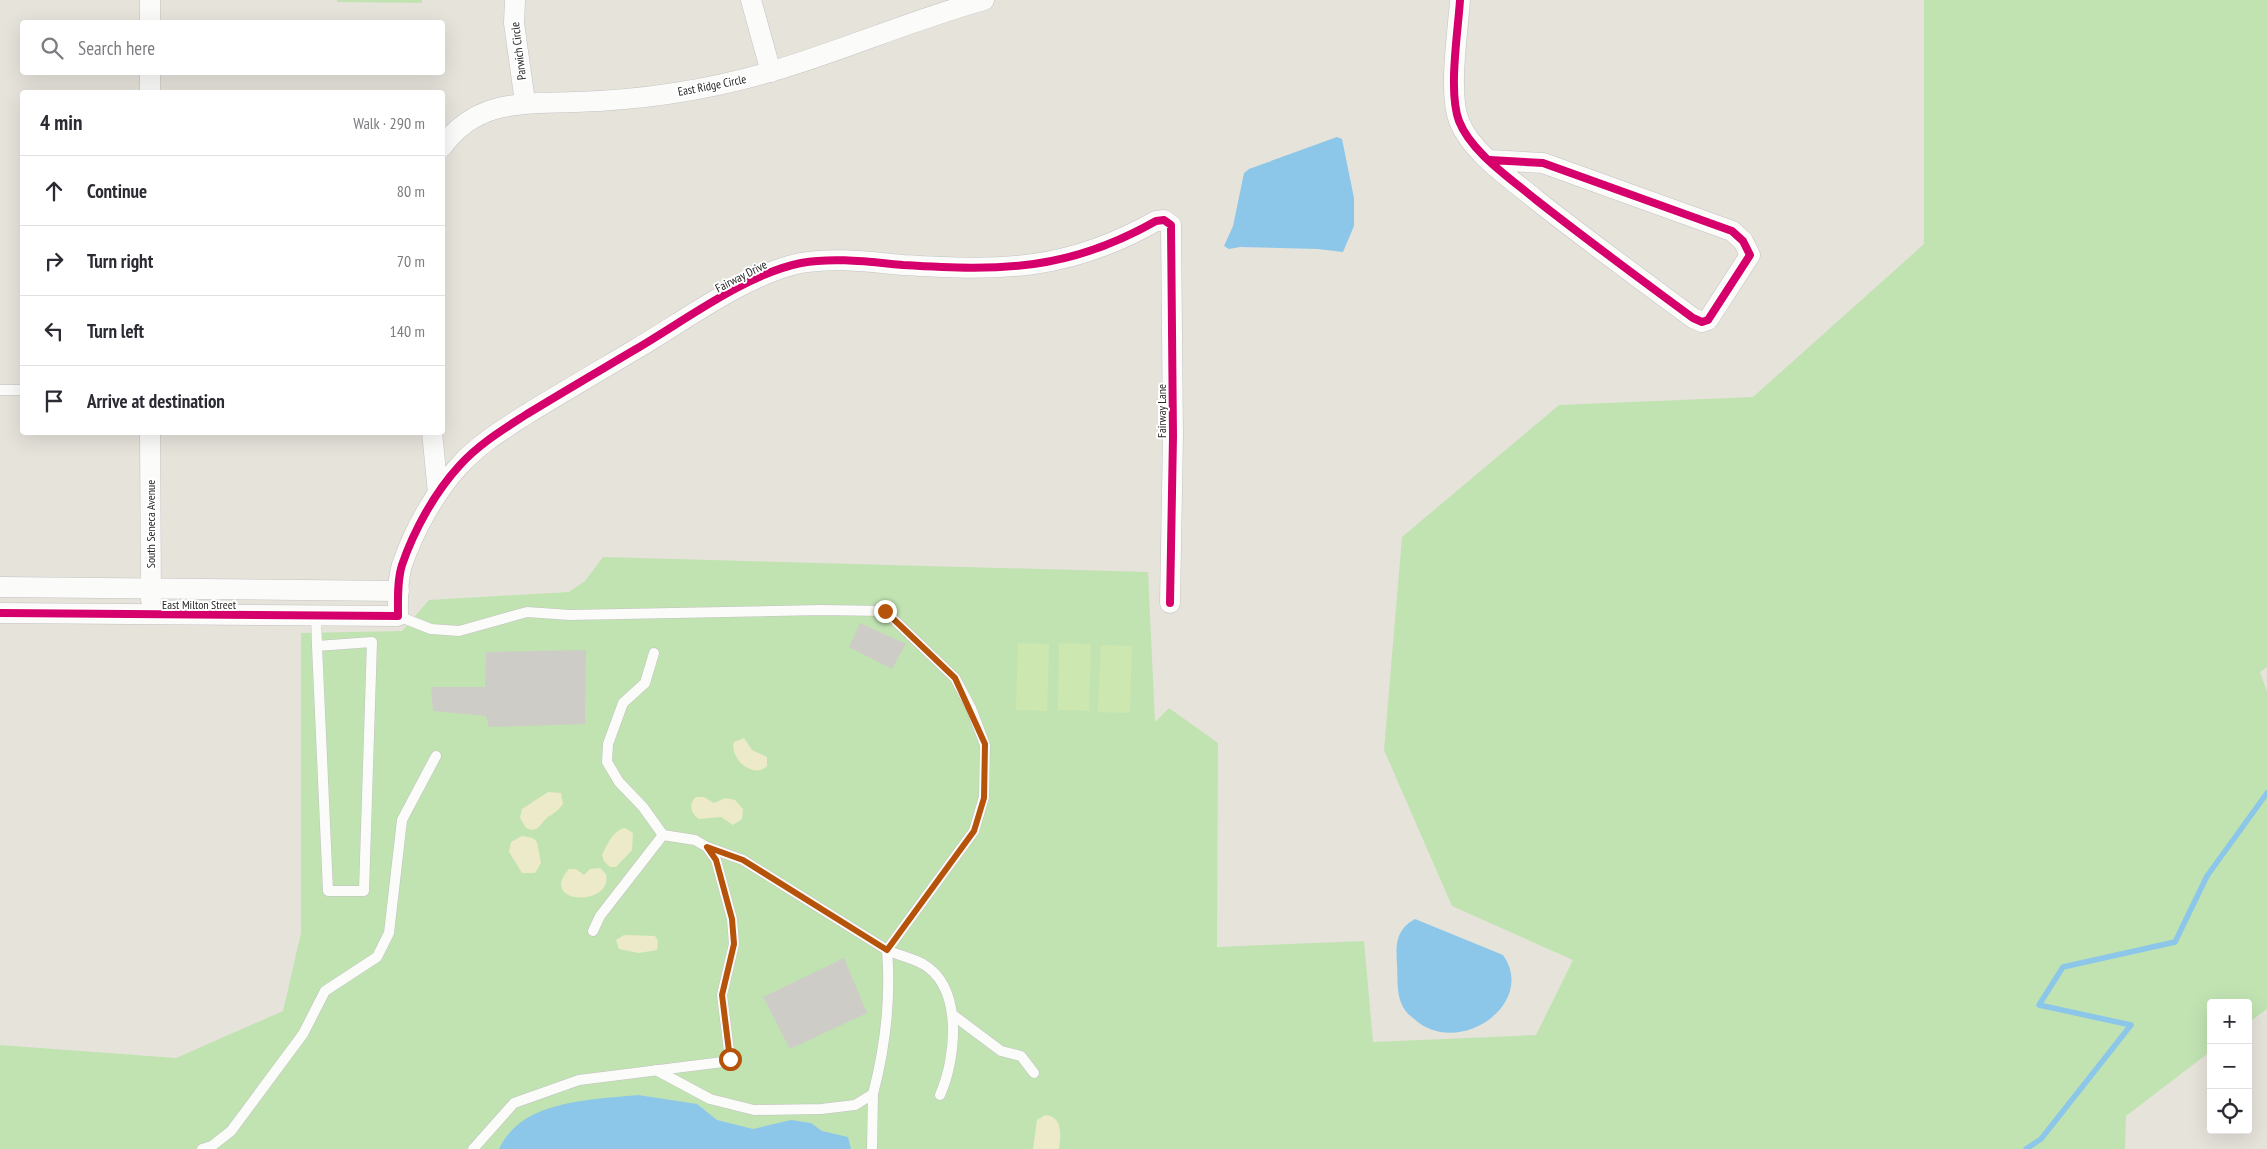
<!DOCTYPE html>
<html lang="en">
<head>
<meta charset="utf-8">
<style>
  :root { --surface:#fff; --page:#f2f2f3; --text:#2b2b33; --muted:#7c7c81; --line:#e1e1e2 }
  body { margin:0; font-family:"PT Sans Narrow",sans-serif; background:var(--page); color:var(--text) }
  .controls { position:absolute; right:15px; bottom:15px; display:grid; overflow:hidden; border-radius:5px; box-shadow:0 5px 20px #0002 }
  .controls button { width:45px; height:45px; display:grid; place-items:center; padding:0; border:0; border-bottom:1px solid var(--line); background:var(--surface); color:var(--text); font:25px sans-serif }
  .stop { position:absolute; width:15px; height:15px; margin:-11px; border:4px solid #b45309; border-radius:50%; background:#fff }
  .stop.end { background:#b45309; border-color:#fff; box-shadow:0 1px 5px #0008 }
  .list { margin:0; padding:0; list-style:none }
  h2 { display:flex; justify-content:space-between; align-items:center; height:65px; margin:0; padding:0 20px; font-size:21px }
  h2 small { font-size:16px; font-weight:400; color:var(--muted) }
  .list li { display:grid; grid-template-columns:32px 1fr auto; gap:15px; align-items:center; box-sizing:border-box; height:70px; padding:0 20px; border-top:1px solid var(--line) }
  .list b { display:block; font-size:19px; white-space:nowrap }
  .list em { font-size:16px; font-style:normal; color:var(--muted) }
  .icon { flex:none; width:28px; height:28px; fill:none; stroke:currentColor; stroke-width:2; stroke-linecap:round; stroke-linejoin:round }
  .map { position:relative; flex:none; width:2267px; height:1149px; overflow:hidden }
  .search { position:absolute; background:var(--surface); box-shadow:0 5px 20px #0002; left:20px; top:20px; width:425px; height:55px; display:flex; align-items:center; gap:12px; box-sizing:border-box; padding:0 18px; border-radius:5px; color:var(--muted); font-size:19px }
  .panel { position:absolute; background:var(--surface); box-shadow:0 5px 20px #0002; left:20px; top:90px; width:425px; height:345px; border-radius:5px }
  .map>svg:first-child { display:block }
  .green { fill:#c1e3b2 }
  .sand { fill:#eceac8 }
  .pitch { fill:#cde7b0 }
  .water { fill:#8cc7ea }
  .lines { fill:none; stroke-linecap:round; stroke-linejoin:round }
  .stream { stroke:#8cc7ea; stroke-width:5.5 }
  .building { fill:#ceccc7 }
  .service-casing { stroke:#c3c2c1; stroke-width:11 }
  .minor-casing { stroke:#c3c2c1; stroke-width:21 }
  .service { stroke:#fbfbfa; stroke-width:10 }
  .minor { stroke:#fbfbfa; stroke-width:20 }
  .cycleway-casing { stroke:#fff; stroke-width:11 }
  .cycleway { stroke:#d6006c; stroke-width:8 }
  .route { stroke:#b45309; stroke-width:6 }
  .labels { text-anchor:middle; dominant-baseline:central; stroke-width:4; stroke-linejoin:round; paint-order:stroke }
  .street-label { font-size:12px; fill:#272727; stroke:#fff }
</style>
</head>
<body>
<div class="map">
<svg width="2267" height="1149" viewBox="0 0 2267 1149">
  <rect width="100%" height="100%" fill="#e6e3db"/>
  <g class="green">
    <path d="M337 0H422V3L337 2Z"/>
    <path d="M1924 0H2267V667L2260 672 2267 692V1009L2248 1023V1003H2211V1051L2126 1116 2125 1149H0V1045L176 1058 283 1011 301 933V633L402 631 429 600 569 592 585 581 603 557 1148 572 1155 722 1169 708 1218 743 1217 947 1364 941 1373 1042 1536 1035 1573 960 1452 906 1384 750 1402 537 1559 405 1753 397 1924 244Z"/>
  </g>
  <g class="sand">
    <path d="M744 738 752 750 767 757V766C753 780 729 758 734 742Z"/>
    <path d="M548 792 561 793 563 804C559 810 554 813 548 817 540 823 539 834 526 828L520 818 522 809Z"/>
    <path d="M696 797H704L714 803 725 798 735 800 743 809 742 819 733 825 721 817 699 819C691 814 688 803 696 797Z"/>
    <path d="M625 828 633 833 632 850 616 867H610L604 861 602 855C607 845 613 830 625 828Z"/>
    <path d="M522 836 533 838 537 842 541 863 535 873H522L509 852 511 842Z"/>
    <path d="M600 868 606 874C613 908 537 904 569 869H576L584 875 590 869Z"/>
    <path d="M624 935 655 936 658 941 657 950 639 953 619 949 616 940Z"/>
    <path d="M1045 1115C1063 1116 1061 1136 1059 1149H1033L1037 1120Z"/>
  </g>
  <g class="pitch">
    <path d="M1018 643 1049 644 1047 711 1016 710Z"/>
    <path d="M1059 643 1091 644 1089 711 1058 710Z"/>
    <path d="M1101 645 1132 646 1130 713 1098 712Z"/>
  </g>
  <g class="water">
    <path d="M1337 137 1342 139 1354 198V226L1343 252 1318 249 1240 247 1229 249 1224 246 1233 226 1244 173 1249 169Z"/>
    <path d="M1415 919 1503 955C1538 1004 1457 1060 1413 1018 1409 1015 1405 1011 1403 1007 1396 994 1398 979 1397 965 1396 946 1395 930 1415 919Z"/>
    <path d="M638 1095 697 1104 717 1120 753 1129 791 1120 811 1123 822 1131 848 1137 851 1149H499C522 1099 592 1100 638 1095Z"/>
  </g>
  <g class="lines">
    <path class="stream" d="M2026 1149 2041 1139 2131 1025 2039 1005 2063 967 2175 942 2207 876 2267 793"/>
  </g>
  <g class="building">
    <path d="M860 623 906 644 892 669 849 647Z"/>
    <path d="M586 650 585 724 489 727 486 716 433 711 431 687H485L486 652Z"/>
    <path d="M844 958 867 1013 790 1049 763 997Z"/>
  </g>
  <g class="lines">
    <defs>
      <g id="service">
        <path d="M0 390H22"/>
        <path d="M316 616 317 646 328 891H364L372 642 317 646"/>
        <path d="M398 616 431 629 459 631 527 612 570 615 821 610 885 611 955 678 971 708 985 745 984 797 974 831 887 950 743 860 707 847"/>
        <path d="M654 653 645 683 623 703 608 744 607 762 619 782 643 807 663 835"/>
        <path d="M953 1015 1001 1051 1021 1056 1034 1073"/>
        <path d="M656 1070 710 1099 754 1110 821 1109 855 1105 873 1094C885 1048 891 998 887 950 898 955 912 958 923 964 964 988 956 1059 940 1095"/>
        <path d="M202 1149 212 1146 231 1131 303 1034 325 991 377 957 389 933 402 820 436 756"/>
        <path d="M473 1149 514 1103 579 1080 723 1062 730 1059 722 995 734 944 732 919 716 860 707 847 695 840 663 835 600 916 593 931"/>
        <path d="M872 1149 873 1094"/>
      </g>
      <g id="minor">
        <path d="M150 0V22"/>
        <path d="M515 0 514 23 525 102"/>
        <path d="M751 0 771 72"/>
        <path d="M1460 0C1458 32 1448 92 1459 121 1471 152 1510 178 1535 199 1587 240 1640 279 1693 318L1702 322 1708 320 1750 255 1743 241 1732 231 1543 163 1490 160"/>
        <path d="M150 72V92"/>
        <path d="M442 147C477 99 523 104 575 102 641 100 709 90 773 71 844 50 912 20 984 0"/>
        <path d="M150 432 151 600"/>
        <path d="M432 432 438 493"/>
        <path d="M0 587 399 591"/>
        <path d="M0 613 398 616C398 600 397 581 402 565 414 530 435 492 460 465 479 444 504 429 527 414 563 392 599 371 636 349 684 321 746 274 801 263 834 257 870 262 903 265 1002 271 1068 271 1156 221L1164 220 1171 225 1173 436 1170 603"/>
      </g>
    </defs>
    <use href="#service" class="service-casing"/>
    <use href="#minor" class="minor-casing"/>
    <use href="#service" class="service"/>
    <use href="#minor" class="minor"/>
    <defs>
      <g id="cycleway">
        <path d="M1460 0C1458 32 1448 92 1459 121 1471 152 1510 178 1535 199 1587 240 1640 279 1693 318L1702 322 1708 320 1750 255 1743 241 1732 231 1543 163 1490 160"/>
        <path d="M0 613 398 616C398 600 397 581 402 565 414 530 435 492 460 465 479 444 504 429 527 414 563 392 599 371 636 349 684 321 746 274 801 263 834 257 870 262 903 265 1002 271 1068 271 1156 221L1164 220 1171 225 1173 436 1170 603"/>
      </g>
    </defs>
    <use href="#cycleway" class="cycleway-casing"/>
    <use href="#cycleway" class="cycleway"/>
  </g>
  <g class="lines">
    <path class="route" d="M730 1059 722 995 734 944 732 919 716 860 707 847 743 860 887 950 974 831 984 798 985 744 955 678 885 611"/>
  </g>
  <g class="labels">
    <g class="street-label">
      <text transform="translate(518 51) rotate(-97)">Parwich Circle</text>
      <text transform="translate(712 85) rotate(-11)">East Ridge Circle</text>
      <text transform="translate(741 276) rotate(-27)">Fairway Drive</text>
      <text transform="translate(1161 411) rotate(-90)">Fairway Lane</text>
      <text transform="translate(150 524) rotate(-90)">South Seneca Avenue</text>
      <text x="199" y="604">East Milton Street</text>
    </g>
  </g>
</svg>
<div class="controls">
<button>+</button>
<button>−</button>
<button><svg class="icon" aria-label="locate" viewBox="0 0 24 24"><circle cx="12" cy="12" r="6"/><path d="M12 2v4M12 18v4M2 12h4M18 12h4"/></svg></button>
</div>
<div class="stop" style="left:730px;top:1059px"></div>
<div class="stop end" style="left:885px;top:611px"></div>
<div class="search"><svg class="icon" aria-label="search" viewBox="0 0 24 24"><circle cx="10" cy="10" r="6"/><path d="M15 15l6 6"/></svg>Search here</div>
<section class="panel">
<h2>4 min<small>Walk · 290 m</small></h2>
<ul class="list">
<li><svg class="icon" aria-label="ahead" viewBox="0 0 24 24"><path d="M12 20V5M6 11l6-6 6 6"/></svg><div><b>Continue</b></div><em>80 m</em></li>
<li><svg class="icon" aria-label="right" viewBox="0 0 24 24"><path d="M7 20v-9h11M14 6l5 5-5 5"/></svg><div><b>Turn right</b></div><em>70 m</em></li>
<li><svg class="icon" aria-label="left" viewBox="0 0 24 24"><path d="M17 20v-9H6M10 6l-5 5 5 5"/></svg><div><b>Turn left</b></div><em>140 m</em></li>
<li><svg class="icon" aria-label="arrive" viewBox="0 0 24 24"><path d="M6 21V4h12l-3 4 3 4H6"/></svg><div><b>Arrive at destination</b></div></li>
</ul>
</section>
</div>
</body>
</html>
